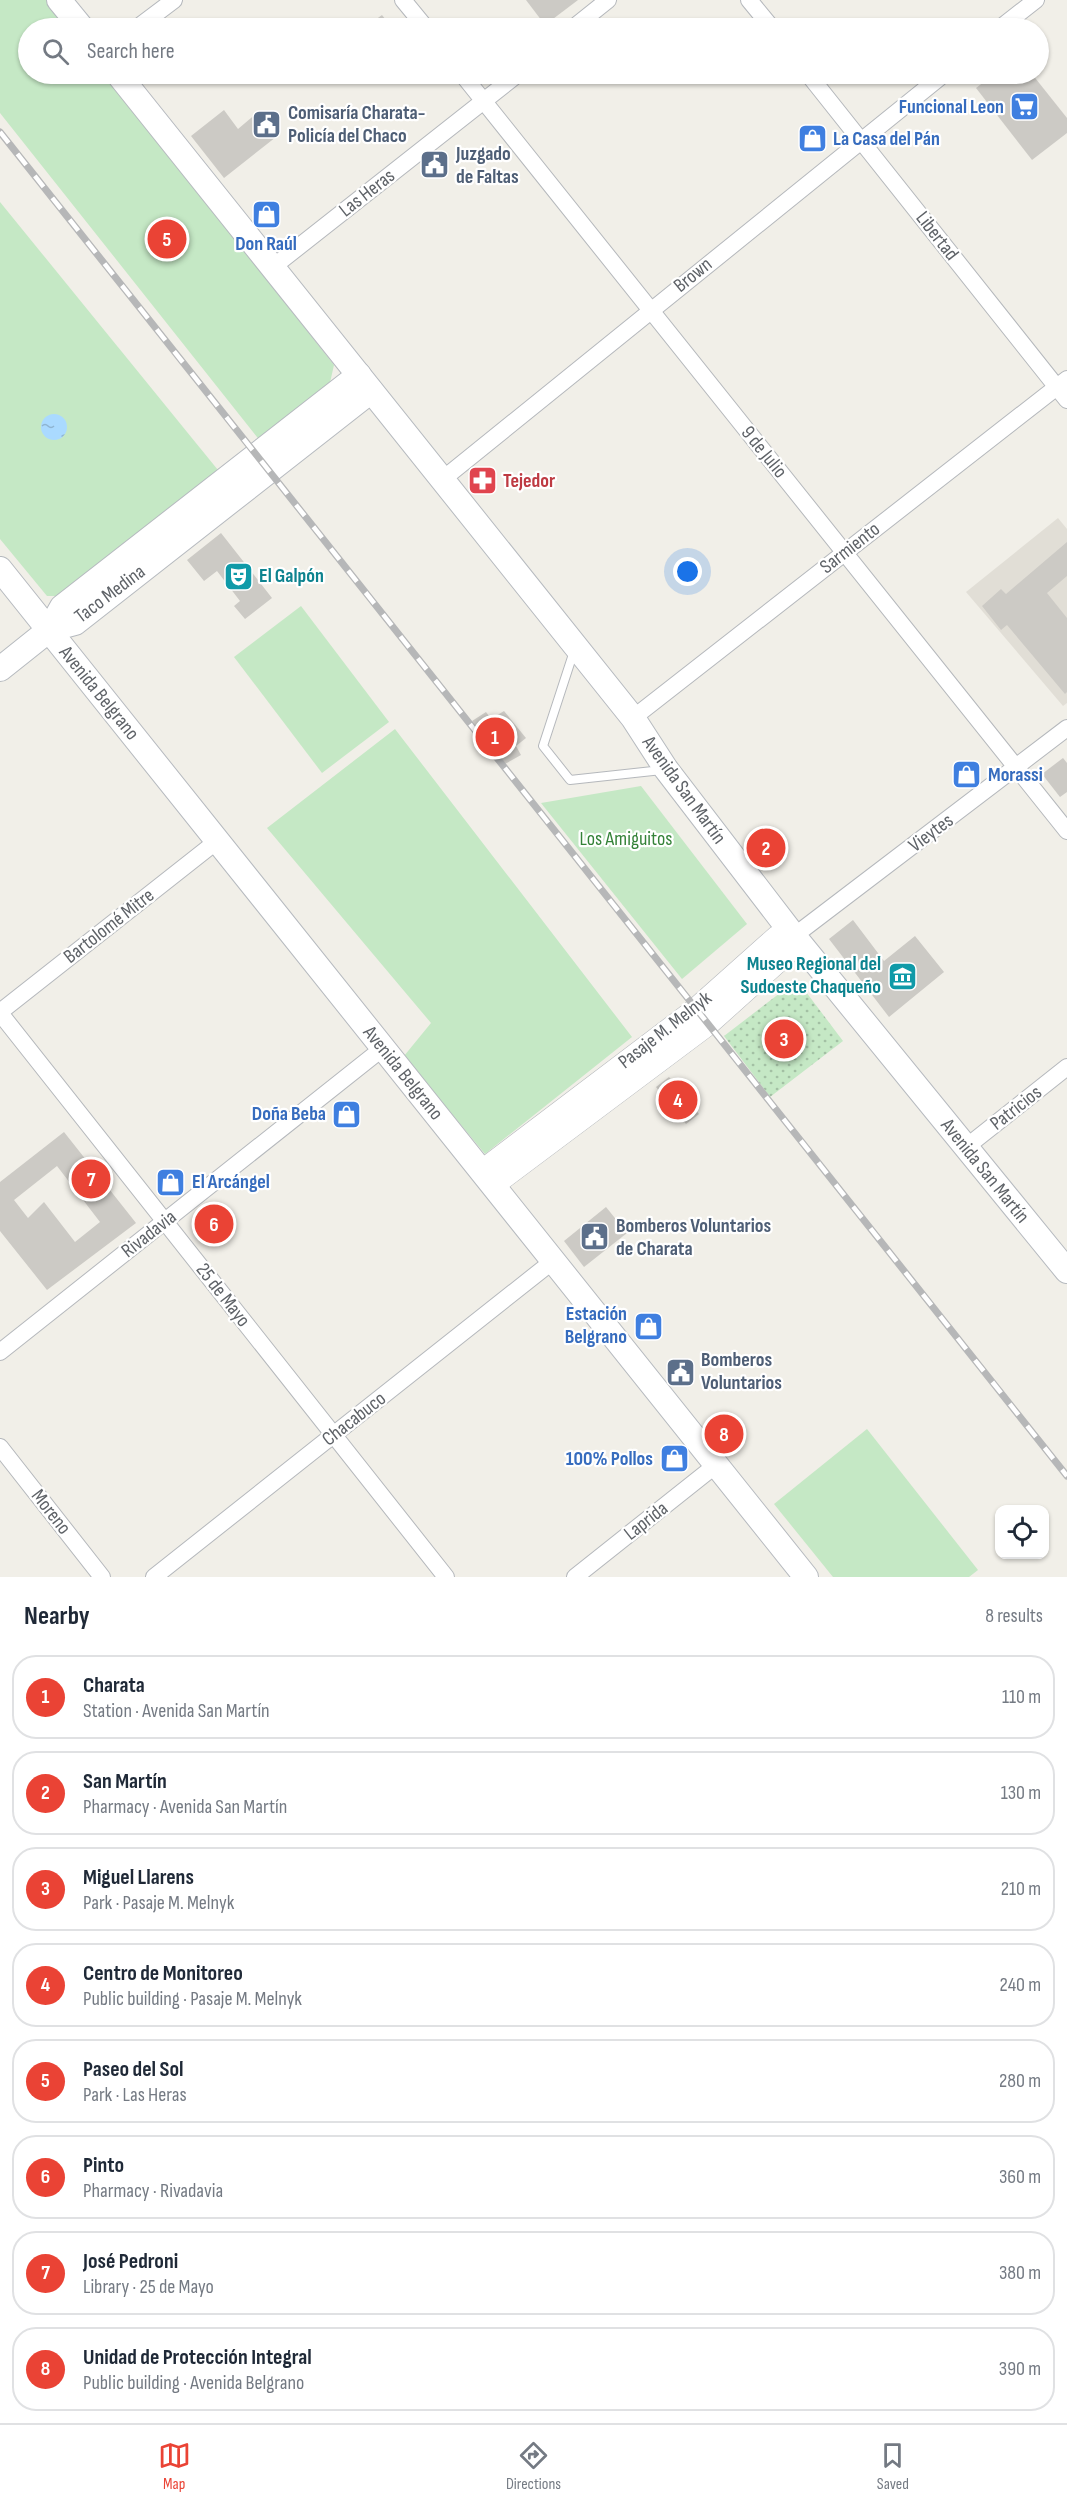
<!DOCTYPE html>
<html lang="en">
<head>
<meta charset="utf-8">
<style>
  :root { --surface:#fff; --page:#f2f2f3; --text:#1f2937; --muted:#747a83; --line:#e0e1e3; --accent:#ea4335 }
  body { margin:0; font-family:"Sofia Sans Condensed",sans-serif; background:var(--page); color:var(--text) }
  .controls { position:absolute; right:18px; bottom:18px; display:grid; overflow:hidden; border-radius:12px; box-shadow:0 2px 4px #0004 }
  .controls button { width:54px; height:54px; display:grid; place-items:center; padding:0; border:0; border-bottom:2px solid var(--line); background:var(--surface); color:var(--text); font:30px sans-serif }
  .you { position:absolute; left:688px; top:572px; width:21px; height:21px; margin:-15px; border:4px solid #fff; border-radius:50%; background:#1a73e8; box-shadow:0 0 0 9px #1a73e833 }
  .badge { display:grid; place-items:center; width:39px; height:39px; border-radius:50%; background:var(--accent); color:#fff; font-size:20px; font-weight:700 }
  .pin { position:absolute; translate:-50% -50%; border:3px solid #fff; box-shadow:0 2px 6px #0006 }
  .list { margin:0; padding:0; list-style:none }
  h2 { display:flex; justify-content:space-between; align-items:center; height:78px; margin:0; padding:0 24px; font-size:26px }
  h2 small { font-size:20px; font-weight:400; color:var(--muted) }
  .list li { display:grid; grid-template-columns:39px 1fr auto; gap:18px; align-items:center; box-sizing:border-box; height:84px; margin:0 12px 12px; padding:0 12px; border:2px solid var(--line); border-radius:24px }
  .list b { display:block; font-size:22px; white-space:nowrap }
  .list p { margin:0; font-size:20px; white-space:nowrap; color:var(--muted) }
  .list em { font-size:20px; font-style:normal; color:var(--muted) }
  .icon { flex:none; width:33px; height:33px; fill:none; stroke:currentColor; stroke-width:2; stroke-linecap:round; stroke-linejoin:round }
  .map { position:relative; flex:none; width:1067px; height:1577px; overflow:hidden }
  .search { position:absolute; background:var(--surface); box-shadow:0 2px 4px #0004; left:18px; right:18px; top:18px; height:66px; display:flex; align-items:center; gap:15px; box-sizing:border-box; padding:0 21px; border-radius:33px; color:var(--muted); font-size:22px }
  .sheet { height:846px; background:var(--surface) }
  nav { display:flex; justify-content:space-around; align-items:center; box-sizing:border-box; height:84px; border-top:2px solid var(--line); background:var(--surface); font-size:16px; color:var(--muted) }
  nav a { display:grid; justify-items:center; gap:3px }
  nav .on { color:var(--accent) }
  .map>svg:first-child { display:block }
  .education { fill:#e1ded6 }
  .green { fill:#c5e8c5 }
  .garden { fill:url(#garden-dots) }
  .water { fill:url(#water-ripples) }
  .building { fill:#cccac5; fill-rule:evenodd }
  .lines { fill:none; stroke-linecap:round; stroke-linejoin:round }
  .service-casing { stroke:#b5b8bc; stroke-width:10 }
  .minor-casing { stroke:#b5b8bc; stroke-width:18 }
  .tertiary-casing { stroke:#b5b8bc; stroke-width:22 }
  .secondary-casing { stroke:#b6babf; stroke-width:26 }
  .service { stroke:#fff; stroke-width:8 }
  .minor { stroke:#fff; stroke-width:16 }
  .tertiary { stroke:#fff; stroke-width:21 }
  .secondary { stroke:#fff; stroke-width:24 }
  .rail-casing { stroke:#b6b7b8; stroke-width:7 }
  .rail { stroke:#fff; stroke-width:4.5; stroke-dasharray:14; stroke-linecap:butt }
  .labels { text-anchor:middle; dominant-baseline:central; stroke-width:4.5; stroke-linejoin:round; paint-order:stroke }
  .shop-label { font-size:20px; font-weight:bold; fill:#366cbe; stroke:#fff; text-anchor:end }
  .service-label { font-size:20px; font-weight:bold; fill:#4e5e75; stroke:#fff; text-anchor:start }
  .street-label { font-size:20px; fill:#5f6368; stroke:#fff }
  .health-label { font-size:20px; font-weight:bold; fill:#be3a42; stroke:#fff; text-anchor:start }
  .culture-label { font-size:20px; font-weight:bold; fill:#0d838f; stroke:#fff; text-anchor:start }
  .park-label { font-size:20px; fill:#348238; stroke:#fff }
</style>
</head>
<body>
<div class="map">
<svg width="1067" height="1577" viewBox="0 0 1067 1577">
  <defs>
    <pattern id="garden-dots" width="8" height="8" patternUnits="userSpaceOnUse" patternTransform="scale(1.5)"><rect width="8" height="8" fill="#c5e8c5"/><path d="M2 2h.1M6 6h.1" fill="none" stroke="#a3c0a4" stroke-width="1.8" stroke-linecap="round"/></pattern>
    <pattern id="water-ripples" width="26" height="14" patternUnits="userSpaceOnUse" patternTransform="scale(1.5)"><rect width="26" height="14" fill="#aadaff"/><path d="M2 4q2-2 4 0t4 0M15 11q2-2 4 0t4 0" fill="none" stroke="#8eb4d2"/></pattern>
  </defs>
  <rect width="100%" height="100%" fill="#f1efe8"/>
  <path class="education" d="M1058 518 1067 529V703L1063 706 966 592Z"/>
  <g class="green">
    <path d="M0 0H47L69 28H28V74H105L334 365 329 387 261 442 0 113Z"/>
    <path d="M0 202 222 475 66 596H47L0 539Z"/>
    <path d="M301 606 389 722 322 773 234 657Z"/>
    <path d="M395 729 632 1037 485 1154 404 1056 431 1023 267 828Z"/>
    <path d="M641 786 747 924 682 979 541 803Z"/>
    <path d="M867 1429 978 1570 969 1577H833L774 1504Z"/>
  </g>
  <path class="garden" d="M797 980 843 1041 770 1097 724 1036Z"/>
  <circle class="water" cx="54" cy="427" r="13"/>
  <g class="building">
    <path d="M526 0H578L545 25Z"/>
    <path d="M382 15 392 28H364Z"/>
    <path d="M994 74H1032L1067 118V133L1032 160 976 88Z"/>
    <path d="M224 110 238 129 257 113 276 137 224 178 191 136Z"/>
    <path d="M813 128 823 142 811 151 800 137Z"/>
    <path d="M221 533 272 598 245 619 234 606 240 601 217 571 204 581 187 560Z"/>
    <path d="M1067 542V576L1047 593 1067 618V692L1065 694 1007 625 1001 630 982 606 1001 589 1006 594Z"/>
    <path d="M504 711 526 738 516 746 521 755 505 764 472 721 486 712 491 719Z"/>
    <path d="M1063 758 1067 763V792L1060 797 1042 774Z"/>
    <path d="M853 920 884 961 915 936 944 972 889 1017 829 939Z"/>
    <path d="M669 1077 699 1114 686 1124 656 1087Z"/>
    <path d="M64 1132 136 1223 47 1290 0 1231V1182ZM57 1166 100 1222 75 1242 44 1202 28 1218 14 1200Z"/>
    <path d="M606 1207 627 1233 584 1267 564 1241Z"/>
  </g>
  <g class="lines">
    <defs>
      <path id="service" d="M574 651 543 746 570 780 662 770"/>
      <g id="minor">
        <path d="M403 0 426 28"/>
        <path d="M749 0 772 28"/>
        <path d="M137 28 174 0"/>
        <path d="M573 28 608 0"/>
        <path d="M1000 28 1036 0"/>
        <path d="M462 74 1067 831"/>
        <path d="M808 74 1067 400"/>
        <path d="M273 267 518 74"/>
        <path d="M443 479 944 74"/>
        <path d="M633 718 1067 379"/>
        <path d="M794 936 1067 728"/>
        <path d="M0 1012 217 841"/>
        <path d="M0 1013 446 1577"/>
        <path d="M965 1148 1067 1067"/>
        <path d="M0 1352 383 1048"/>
        <path d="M0 1447 102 1577"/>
        <path d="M154 1577 553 1261"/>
        <path d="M575 1577 716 1465"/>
      </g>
      <path id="tertiary" d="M481 1171 695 1009 777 936H794L786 955 708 1025 493 1186"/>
      <g id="secondary">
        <path d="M59 0 82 28"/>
        <path d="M118 74 633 718 666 769 794 936 1067 1271"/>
        <path d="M0 569 806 1577"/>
        <path d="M49 630 75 623 371 391"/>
        <path d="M0 669 49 630 62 607 359 375"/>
      </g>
    </defs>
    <use href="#service" class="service-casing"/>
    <use href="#minor" class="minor-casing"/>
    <use href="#tertiary" class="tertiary-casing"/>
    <use href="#secondary" class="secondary-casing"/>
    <use href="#service" class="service"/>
    <use href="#minor" class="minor"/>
    <use href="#tertiary" class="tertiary"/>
    <use href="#secondary" class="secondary"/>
    <defs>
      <path id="rail" d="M0 132 1067 1476"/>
    </defs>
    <use href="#rail" class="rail-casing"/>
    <use href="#rail" class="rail"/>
  </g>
  <defs>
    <symbol id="supermarket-square" viewBox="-11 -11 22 22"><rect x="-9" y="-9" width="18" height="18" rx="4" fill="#3f7fe0" stroke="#fff"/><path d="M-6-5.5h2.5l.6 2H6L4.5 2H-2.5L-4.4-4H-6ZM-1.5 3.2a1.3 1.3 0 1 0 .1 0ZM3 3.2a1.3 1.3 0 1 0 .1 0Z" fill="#fff"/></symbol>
    <symbol id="civic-square" viewBox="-11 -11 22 22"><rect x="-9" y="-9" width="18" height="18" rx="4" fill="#5c6f8a" stroke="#fff"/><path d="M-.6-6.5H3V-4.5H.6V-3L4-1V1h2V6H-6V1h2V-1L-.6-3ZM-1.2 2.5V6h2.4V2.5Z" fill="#fff"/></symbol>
    <symbol id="shop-square" viewBox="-11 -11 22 22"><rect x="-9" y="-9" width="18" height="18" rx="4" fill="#3f7fe0" stroke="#fff"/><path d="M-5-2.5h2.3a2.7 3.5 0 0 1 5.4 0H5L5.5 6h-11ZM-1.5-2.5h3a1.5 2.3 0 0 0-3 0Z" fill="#fff"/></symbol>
    <symbol id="pharmacy-square" viewBox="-11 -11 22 22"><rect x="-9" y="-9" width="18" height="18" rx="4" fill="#e0444e" stroke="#fff"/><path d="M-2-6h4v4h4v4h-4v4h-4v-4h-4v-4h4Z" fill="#fff"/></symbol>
    <symbol id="theatre-square" viewBox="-11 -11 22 22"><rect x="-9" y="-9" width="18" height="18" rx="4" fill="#0f9aa8" stroke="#fff"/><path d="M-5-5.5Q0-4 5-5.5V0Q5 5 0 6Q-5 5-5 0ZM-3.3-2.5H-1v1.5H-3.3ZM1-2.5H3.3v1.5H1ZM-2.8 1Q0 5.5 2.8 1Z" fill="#fff"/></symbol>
    <symbol id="museum-square" viewBox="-11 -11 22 22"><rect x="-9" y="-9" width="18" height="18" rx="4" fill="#0f9aa8" stroke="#fff"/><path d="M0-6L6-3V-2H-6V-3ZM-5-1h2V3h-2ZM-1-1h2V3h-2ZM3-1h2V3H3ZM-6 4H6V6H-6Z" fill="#fff"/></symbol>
  </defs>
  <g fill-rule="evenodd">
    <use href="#supermarket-square" x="1008" y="90" width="33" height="33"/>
    <use href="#civic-square" x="250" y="108" width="33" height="33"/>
    <use href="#shop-square" x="796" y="122" width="33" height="33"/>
    <use href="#civic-square" x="418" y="148" width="33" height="33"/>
    <use href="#shop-square" x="250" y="198" width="33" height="33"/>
    <use href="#pharmacy-square" x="466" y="464" width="33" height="33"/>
    <use href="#theatre-square" x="222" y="560" width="33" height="33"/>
    <use href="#shop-square" x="950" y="758" width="33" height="33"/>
    <use href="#museum-square" x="886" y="960" width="33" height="33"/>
    <use href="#shop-square" x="330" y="1098" width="33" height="33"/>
    <use href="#shop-square" x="154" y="1166" width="33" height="33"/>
    <use href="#civic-square" x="578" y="1220" width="33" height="33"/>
    <use href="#shop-square" x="632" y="1310" width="33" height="33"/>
    <use href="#civic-square" x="664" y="1356" width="33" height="33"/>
    <use href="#shop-square" x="658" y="1442" width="33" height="33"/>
  </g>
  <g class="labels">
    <g class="shop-label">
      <text x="1004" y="107">Funcional Leon</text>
      <text x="833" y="139" text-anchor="start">La Casa del Pán</text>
      <text x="266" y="244" text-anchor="middle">Don Raúl</text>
      <text x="988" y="775" text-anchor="start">Morassi</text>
      <text x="326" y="1114">Doña Beba</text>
      <text x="192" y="1182" text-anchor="start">El Arcángel</text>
      <text x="627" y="1314">Estación<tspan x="627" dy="23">Belgrano</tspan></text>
      <text x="653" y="1459">100% Pollos</text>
    </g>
    <g class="service-label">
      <text x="288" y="113">Comisaría Charata-<tspan x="288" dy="23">Policía del Chaco</tspan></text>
      <text x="456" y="154">Juzgado<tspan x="456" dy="23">de Faltas</tspan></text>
      <text x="616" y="1226">Bomberos Voluntarios<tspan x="616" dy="23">de Charata</tspan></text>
      <text x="701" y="1360">Bomberos<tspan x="701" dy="23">Voluntarios</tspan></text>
    </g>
    <g class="street-label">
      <text transform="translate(367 193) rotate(-38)">Las Heras</text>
      <text transform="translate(937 236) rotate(52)">Libertad</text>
      <text transform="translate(693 275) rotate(-39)">Brown</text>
      <text transform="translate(764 452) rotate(51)">9 de Julio</text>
      <text transform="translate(850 548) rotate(-38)">Sarmiento</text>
      <text transform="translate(110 594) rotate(-37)">Taco Medina</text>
      <text transform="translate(99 693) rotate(51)">Avenida Belgrano</text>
      <text transform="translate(684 790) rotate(54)">Avenida San Martín</text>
      <text transform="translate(931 833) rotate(-37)">Vieytes</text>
      <text transform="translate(109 926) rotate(-38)">Bartolomé Mitre</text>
      <text transform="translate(665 1030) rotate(-38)">Pasaje M. Melnyk</text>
      <text transform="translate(403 1073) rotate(51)">Avenida Belgrano</text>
      <text transform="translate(1016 1108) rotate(-38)">Patricios</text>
      <text transform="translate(985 1171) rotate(51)">Avenida San Martín</text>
      <text transform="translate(149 1234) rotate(-38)">Rivadavia</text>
      <text transform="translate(223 1295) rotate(52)">25 de Mayo</text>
      <text transform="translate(354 1419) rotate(-38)">Chacabuco</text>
      <text transform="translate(51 1512) rotate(52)">Moreno</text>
      <text transform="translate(646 1521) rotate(-38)">Laprida</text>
    </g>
    <g class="health-label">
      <text x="503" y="481">Tejedor</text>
    </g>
    <g class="culture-label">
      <text x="259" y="576">El Galpón</text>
      <text x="881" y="964" text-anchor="end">Museo Regional del<tspan x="881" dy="23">Sudoeste Chaqueño</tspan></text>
    </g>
    <g class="park-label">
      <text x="626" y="839">Los Amiguitos</text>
    </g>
  </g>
</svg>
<div class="controls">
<button><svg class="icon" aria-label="locate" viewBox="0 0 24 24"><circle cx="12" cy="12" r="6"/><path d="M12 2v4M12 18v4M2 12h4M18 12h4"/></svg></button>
</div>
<div class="you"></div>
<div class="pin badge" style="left:495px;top:737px">1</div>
<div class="pin badge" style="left:766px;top:848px">2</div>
<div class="pin badge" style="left:784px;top:1039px">3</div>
<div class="pin badge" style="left:678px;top:1100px">4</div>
<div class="pin badge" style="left:167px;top:239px">5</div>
<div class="pin badge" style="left:214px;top:1224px">6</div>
<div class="pin badge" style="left:91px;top:1179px">7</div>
<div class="pin badge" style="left:724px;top:1434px">8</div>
<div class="search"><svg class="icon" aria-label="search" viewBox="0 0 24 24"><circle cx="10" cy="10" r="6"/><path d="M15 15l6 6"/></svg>Search here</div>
</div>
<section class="sheet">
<h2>Nearby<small>8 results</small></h2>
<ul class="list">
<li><span class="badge">1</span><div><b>Charata</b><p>Station · Avenida San Martín</p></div><em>110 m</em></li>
<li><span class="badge">2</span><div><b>San Martín</b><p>Pharmacy · Avenida San Martín</p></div><em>130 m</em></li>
<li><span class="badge">3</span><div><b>Miguel Llarens</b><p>Park · Pasaje M. Melnyk</p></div><em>210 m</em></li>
<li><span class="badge">4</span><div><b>Centro de Monitoreo</b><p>Public building · Pasaje M. Melnyk</p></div><em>240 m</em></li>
<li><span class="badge">5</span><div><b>Paseo del Sol</b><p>Park · Las Heras</p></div><em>280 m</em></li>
<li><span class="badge">6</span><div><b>Pinto</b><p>Pharmacy · Rivadavia</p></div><em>360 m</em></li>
<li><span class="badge">7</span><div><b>José Pedroni</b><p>Library · 25 de Mayo</p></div><em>380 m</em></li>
<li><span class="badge">8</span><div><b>Unidad de Protección Integral</b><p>Public building · Avenida Belgrano</p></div><em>390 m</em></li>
</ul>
</section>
<nav>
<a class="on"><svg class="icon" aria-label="map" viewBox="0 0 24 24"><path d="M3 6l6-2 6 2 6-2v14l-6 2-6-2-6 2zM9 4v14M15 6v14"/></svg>Map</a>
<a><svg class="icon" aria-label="directions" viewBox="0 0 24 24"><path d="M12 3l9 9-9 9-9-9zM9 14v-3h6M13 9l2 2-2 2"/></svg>Directions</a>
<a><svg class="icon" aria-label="saved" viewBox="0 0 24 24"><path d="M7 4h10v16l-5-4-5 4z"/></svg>Saved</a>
</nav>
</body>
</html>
